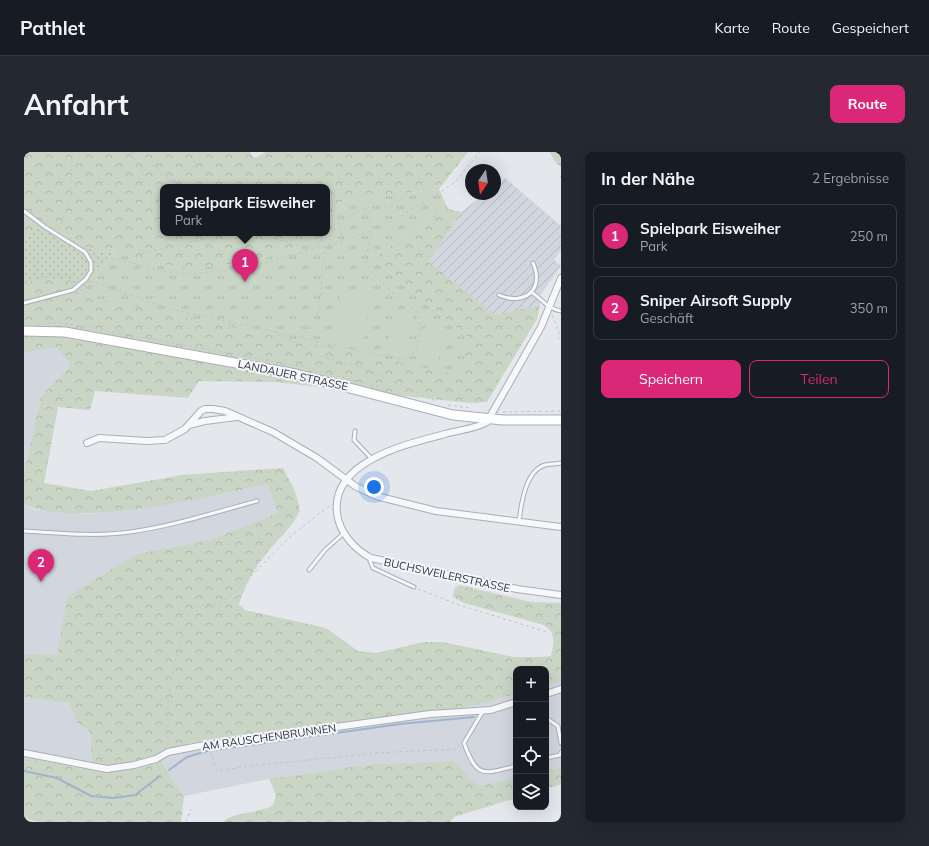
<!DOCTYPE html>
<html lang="de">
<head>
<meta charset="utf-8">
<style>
  :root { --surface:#171b24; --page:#242831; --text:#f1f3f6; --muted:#9ea1a6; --line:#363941; --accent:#db2777 }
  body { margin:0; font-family:Mulish,sans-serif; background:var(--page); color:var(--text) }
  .controls { position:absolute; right:12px; bottom:12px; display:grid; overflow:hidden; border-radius:8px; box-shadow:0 4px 16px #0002 }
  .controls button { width:36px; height:36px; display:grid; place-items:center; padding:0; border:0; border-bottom:1px solid var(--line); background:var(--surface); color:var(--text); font:20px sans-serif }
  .compass { position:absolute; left:441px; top:12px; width:36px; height:36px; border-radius:50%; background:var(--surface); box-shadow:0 4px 16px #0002; rotate:193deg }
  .you { position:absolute; left:350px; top:335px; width:14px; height:14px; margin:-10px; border:3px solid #fff; border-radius:50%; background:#1a73e8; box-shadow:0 0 0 6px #1a73e833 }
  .badge { display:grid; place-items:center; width:26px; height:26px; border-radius:50%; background:var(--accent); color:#fff; font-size:13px; font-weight:700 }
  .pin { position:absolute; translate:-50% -33px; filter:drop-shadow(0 1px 2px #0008) }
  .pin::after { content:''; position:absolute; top:21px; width:14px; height:12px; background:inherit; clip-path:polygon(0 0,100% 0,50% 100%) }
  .popup { position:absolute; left:136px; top:32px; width:170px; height:52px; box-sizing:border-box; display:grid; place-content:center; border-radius:8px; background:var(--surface); filter:drop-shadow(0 1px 3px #0005); font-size:13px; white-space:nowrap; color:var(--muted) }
  .popup b { font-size:15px; color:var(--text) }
  .popup::after { content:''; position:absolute; left:50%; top:100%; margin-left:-8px; border:8px solid transparent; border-top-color:var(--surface) }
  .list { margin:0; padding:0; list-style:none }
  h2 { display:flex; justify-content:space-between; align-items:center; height:52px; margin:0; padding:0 16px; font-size:17px }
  h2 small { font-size:13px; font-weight:400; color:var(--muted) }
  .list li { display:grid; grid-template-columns:26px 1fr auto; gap:12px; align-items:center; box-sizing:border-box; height:64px; margin:0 8px 8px; padding:0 8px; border:1px solid var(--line); border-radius:8px }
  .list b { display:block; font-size:15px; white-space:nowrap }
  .list p { margin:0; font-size:13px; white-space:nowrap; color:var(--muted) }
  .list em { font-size:13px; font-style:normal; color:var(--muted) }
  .actions { display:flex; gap:8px; padding:12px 16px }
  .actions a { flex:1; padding:9px 0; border:1px solid var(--accent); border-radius:8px; text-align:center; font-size:14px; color:var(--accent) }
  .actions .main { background:var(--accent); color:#fff }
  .icon { flex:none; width:22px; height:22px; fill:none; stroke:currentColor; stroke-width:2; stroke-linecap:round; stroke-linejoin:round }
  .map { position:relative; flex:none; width:537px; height:670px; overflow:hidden; border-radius:8px }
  header { display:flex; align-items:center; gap:24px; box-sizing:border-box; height:56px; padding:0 20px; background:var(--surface); border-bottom:1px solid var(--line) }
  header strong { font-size:19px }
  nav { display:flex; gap:22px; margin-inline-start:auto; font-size:14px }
  .intro { display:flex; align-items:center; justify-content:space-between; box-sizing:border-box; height:96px; padding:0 24px }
  h1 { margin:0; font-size:28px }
  .button { padding:10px 18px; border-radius:8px; background:var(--accent); color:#fff; font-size:14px; font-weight:700 }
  main { display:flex; gap:24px; padding:0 24px }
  aside { flex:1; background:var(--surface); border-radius:8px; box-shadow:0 4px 16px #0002 }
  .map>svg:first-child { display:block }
  .built { fill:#d2d6de }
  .industrial { fill:url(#industrial-furrows) }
  .grass { fill:url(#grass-dots) }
  .forest { fill:url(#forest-crowns); fill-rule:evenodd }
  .park { fill:url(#park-tufts) }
  .garden { fill:#c9d6c5 }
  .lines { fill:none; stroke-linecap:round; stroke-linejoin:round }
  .stream { stroke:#9fb4cc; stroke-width:2 }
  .lane-casing { stroke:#a9aeb7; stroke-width:5 }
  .street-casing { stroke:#a9aeb7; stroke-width:8 }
  .secondary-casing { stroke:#a9aeb7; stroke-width:11 }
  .path { stroke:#c2c5cb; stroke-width:1; stroke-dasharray:3 3; stroke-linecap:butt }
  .lane { stroke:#f7f8fa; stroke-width:3 }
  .street { stroke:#f7f8fa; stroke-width:6 }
  .secondary { stroke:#fff; stroke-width:9 }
  .labels { text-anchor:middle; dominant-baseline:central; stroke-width:4; stroke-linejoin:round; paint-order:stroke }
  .street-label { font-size:11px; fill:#2b3445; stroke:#f4f6f9 }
</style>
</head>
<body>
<header>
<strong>Pathlet</strong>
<nav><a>Karte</a><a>Route</a><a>Gespeichert</a></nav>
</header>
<div class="intro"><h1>Anfahrt</h1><a class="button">Route</a></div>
<main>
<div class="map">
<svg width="537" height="670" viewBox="0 0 537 670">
  <defs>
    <pattern id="industrial-furrows" width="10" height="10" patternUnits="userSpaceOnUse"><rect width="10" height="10" fill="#d2d6de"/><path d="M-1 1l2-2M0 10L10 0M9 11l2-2" fill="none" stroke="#b4b8c0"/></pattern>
    <pattern id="grass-dots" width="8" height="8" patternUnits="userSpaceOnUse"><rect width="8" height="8" fill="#c9d6c5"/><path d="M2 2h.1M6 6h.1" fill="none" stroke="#adb8ab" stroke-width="1.8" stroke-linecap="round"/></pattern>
    <pattern id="forest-crowns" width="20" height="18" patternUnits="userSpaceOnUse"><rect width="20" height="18" fill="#c9d6c5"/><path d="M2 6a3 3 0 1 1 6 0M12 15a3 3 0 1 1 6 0" fill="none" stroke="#adb8ab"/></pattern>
    <pattern id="park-tufts" width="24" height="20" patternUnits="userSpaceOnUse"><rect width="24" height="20" fill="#c9d6c5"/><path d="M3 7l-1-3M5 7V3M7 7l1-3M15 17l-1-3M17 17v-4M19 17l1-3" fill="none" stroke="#adb8ab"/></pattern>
  </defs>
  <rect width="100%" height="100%" fill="#e4e7ec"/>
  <g class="built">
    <path d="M32 195 47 213 17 244 0 321V201Z"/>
    <path d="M243 332 254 361 186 388 113 402 43 444 33 503 0 502V352L12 358 63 362 128 354 200 342Z"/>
    <path d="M537 530V615L522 618V534Z"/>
    <path d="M492 542V625L455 634 430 609 349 612 245 627 160 644 136 608 171 589 448 554Z"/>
    <path d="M0 545 45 551 52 570 66 580 68 613 0 598Z"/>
  </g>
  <path class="industrial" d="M481 26 537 74V98L530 108 537 114 515 145 516 153 471 164 405 110 437 60 461 42H471V34Z"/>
  <path class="grass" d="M17 71 71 98 92 101 54 143 0 132V91Z"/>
  <g class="forest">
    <path d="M0 0H226L230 6 242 0H444L415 37 317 50 304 84 235 108 168 117 130 112 92 101 71 98 17 71 0 91ZM139 35H303V81H139Z"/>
    <path d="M526 0H537V15L531 10Z"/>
    <path d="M424 57 437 60 405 110 471 163 516 153 513 167 463 250 446 251 250 230 175 229 164 246 71 239 66 258 34 255 20 331 67 339 158 323 259 316 271 339 276 358C268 377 251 389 239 406 228 420 220 436 215 452L221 458 302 476 334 499 353 501 399 490H419L490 505H516L527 504C530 491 532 480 520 473L440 451 429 445 430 437 435 433 507 450 537 451V530L522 534V517H492V542L448 554 171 589 122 608 98 613 75 615 68 613 66 580 52 570 45 551 0 545V502L33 503 43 444 113 402 186 388 254 361 243 332C188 345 49 377 0 352V321L17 244 47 213 32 195 0 201V132L22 126 45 127 54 143 446 187 356 112V101Z"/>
    <path d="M0 605 71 619H89L136 608 160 644 157 670H13L0 666Z"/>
    <path d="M430 609 455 634 492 625V646L430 665 426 670H199C210 659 234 662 249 653L252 643 245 627 349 612Z"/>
    <path d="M537 615V632L522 637V618Z"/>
  </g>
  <path class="park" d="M415 37 424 57 356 101V112L446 187 435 223 54 143 92 101 130 112 168 117 235 108 304 84 317 50Z"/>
  <g class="garden">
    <path d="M317 137 348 143 337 197 306 191Z"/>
    <path d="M371 158 390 162 380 203 362 199Z"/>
    <path d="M402 172 422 177 413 215 393 211Z"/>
  </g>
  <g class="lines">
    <g class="stream">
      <path d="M145 618 163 605 183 599 376 572 450 565"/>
      <path d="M0 619 33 626 67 644 90 646 111 643 136 624"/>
    </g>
    <defs>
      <g id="lane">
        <path d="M0 59 21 75 61 100 67 110V119L62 127 49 138 0 151"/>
        <path d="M507 140C518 147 524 157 537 159"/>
        <path d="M475 143C500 154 521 138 509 111"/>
        <path d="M331 279 330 288 348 307"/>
        <path d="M495 370C497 353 501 319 521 313 526 312 532 312 537 311"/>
        <path d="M0 379C35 381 71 385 106 380 149 374 192 360 233 349"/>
        <path d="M347 406 346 409 349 416 390 435"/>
        <path d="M285 418 301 398 320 381"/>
        <path d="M459 559 440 591C453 627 459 622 492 614"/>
        <path d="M522 566 534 574 537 591"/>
        <path d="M522 606 536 603 537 600"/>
      </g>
      <g id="street">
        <path d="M537 126 517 175 463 270C451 277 435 278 421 282 383 292 307 309 313 361 315 380 330 397 347 406L493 437 537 443"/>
        <path d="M165 273 181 269 213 265"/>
        <path d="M63 291 75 286 123 289 141 288 161 277 177 259 181 257H189L201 259 249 280 293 306 331 334 352 344 412 359 537 375"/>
        <path d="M522 542 537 537"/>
        <path d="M0 601 83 617 110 613 132 607 144 600 175 594 406 562 467 558 492 550"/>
      </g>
      <path id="secondary" d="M0 179 41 180 272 222 429 263 479 268H537"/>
    </defs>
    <use href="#lane" class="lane-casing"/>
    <use href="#street" class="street-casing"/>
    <use href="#secondary" class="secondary-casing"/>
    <g class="path">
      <path d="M107 0C113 11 120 22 125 33 132 49 118 61 139 72"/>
      <path d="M108 0C124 6 134 20 148 29L179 3 180 0"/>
      <path d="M536 24 537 25"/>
      <path d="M149 29 162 35"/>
      <path d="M162 33 172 35"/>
      <path d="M303 47V61"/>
      <path d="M304 53 309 56 314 54V69"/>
      <path d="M303 76 315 78"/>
      <path d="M34 77 44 56 47 44 48 0"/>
      <path d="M232 81 271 93 290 95"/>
      <path d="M262 81 277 84 299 81"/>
      <path d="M318 90 314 70 340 56"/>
      <path d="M293 95 300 81"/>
      <path d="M0 100 11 109 12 124"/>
      <path d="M95 107 183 86 194 81"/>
      <path d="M71 112 81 106 95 107 137 119 166 122 200 119 240 111 292 96 318 90 368 69 411 44 431 30 456 0"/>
      <path d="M66 129 146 157 271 184 334 199 382 208C398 197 397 179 394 161L362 135 344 116 342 105 349 77 340 56 370 54 384 59"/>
      <path d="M0 131C18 122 36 122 55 126"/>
      <path d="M528 163 535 179V187"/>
      <path d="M17 171 46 172 276 214 366 238"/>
      <path d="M249 179 300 206 332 213 414 250"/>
      <path d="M278 186 294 167 301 94"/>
      <path d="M424 253 446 256"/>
      <path d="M479 260 537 259"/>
      <path d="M394 437 435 453 523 480"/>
      <path d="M144 593V548L148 523 165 459 171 455 196 450 211 440 269 382 308 352"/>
      <path d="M187 599 192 618 197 619 217 615 352 601 430 597 436 593"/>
      <path d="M162 670 167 657"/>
    </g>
    <use href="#lane" class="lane"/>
    <use href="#street" class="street"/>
    <use href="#secondary" class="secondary"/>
  </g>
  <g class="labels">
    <g class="street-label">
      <text transform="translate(269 223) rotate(12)">LANDAUER STRASSE</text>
      <text transform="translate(423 423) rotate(12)">BUCHSWEILERSTRASSE</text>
      <text transform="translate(245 585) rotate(-8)">AM RAUSCHENBRUNNEN</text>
    </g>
  </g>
</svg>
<div class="controls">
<button>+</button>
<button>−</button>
<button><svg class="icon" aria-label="locate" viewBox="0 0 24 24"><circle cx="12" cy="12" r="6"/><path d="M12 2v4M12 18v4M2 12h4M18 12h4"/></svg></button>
<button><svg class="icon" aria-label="layers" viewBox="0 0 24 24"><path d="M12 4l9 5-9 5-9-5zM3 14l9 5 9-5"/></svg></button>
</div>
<svg class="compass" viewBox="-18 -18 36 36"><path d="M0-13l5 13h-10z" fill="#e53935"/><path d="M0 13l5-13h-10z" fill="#9ea1a6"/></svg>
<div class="you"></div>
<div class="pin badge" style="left:221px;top:130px">1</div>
<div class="popup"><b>Spielpark Eisweiher</b>Park</div>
<div class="pin badge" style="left:17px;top:430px">2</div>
</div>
<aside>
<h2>In der Nähe<small>2 Ergebnisse</small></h2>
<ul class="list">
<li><span class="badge">1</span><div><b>Spielpark Eisweiher</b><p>Park</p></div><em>250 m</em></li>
<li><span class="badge">2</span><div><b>Sniper Airsoft Supply</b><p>Geschäft</p></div><em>350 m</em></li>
</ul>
<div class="actions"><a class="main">Speichern</a><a>Teilen</a></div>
</aside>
</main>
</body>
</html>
